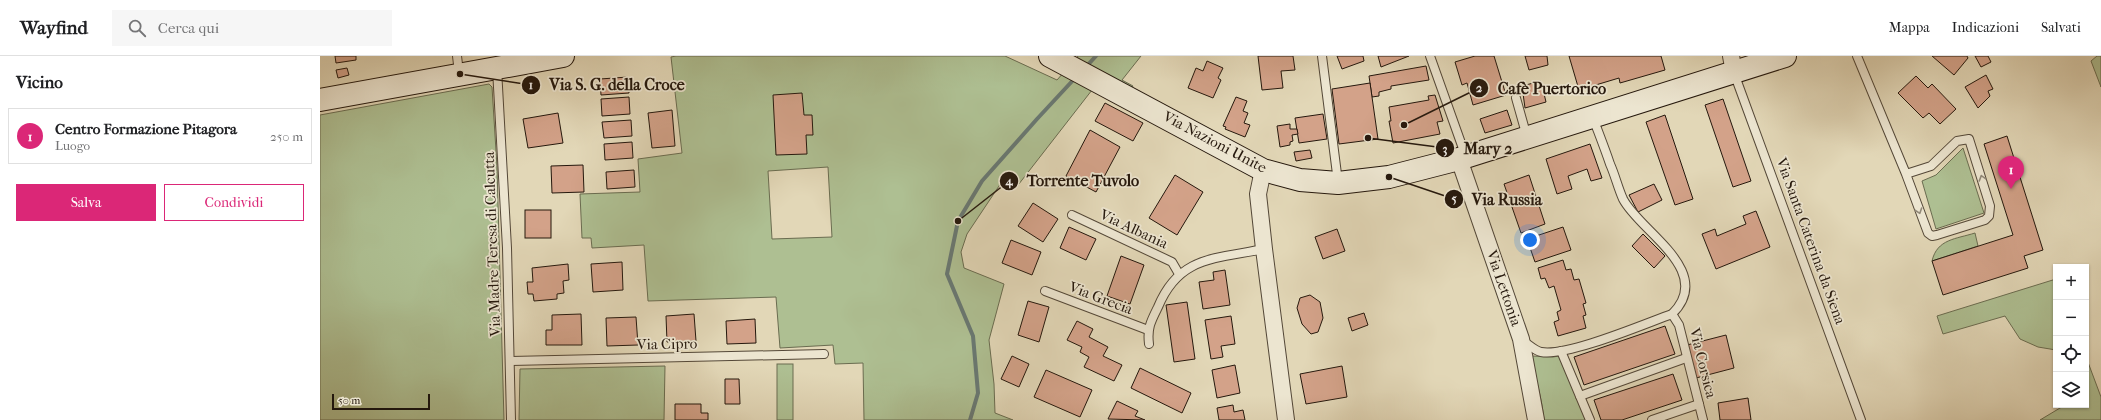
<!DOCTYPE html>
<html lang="it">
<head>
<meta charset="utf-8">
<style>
  :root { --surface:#fff; --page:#f6f6f6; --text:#202124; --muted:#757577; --line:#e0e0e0; --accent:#db2777 }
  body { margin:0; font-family:"IM FELL French Canon",serif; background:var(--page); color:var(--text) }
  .controls { position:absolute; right:12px; bottom:12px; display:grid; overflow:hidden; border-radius:0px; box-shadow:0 1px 3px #0004 }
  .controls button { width:36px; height:36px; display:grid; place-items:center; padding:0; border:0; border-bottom:1px solid var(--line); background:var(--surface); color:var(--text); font:20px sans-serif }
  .scale { position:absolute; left:12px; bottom:10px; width:98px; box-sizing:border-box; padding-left:4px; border:2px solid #25180d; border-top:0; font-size:11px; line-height:14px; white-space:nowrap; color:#25180d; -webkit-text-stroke:3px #ece5d0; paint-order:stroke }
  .you { position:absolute; left:1210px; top:184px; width:14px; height:14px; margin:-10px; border:3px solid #fff; border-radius:50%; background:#1a73e8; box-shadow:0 0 0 6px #1a73e833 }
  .badge { display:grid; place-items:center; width:26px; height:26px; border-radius:50%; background:var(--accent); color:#fff; font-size:13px; font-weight:700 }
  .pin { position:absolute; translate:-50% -33px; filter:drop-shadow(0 1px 2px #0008) }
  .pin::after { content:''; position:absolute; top:21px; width:14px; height:12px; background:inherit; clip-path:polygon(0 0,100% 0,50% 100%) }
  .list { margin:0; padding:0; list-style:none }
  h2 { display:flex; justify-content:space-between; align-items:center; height:52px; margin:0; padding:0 16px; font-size:17px }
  h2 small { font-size:13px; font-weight:400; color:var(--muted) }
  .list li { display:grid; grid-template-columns:26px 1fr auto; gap:12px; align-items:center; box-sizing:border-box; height:56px; margin:0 8px 8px; padding:0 8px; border:1px solid var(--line); border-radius:0px }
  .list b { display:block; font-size:15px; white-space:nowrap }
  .list p { margin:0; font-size:13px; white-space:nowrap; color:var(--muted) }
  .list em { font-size:13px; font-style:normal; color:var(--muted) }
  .actions { display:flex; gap:8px; padding:12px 16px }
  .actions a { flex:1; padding:9px 0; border:1px solid var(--accent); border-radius:0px; text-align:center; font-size:14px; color:var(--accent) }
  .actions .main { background:var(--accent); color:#fff }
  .icon { flex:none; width:22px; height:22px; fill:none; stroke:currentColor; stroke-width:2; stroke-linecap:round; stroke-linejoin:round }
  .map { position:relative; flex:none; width:1781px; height:364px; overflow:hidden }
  header { display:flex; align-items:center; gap:24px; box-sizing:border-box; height:56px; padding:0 20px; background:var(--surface); border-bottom:1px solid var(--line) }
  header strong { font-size:19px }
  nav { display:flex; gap:22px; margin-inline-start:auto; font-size:14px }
  .search { width:280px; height:36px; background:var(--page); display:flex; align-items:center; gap:10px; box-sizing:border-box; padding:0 14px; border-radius:0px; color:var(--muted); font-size:15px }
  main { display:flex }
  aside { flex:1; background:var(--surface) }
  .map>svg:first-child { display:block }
  .green { fill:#aebf92; stroke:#6a6c50; fill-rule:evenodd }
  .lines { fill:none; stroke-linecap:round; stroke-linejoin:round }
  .stream { stroke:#697872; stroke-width:4 }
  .building { fill:#d3a289; stroke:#25180d }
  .lane-casing { stroke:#544838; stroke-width:10 }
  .street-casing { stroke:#544838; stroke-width:18 }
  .secondary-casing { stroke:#25180d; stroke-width:24 }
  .lane { stroke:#ece5d0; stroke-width:8 }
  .street { stroke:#ece5d0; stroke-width:16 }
  .secondary { stroke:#ece5d0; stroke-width:22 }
  .oneway { stroke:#928978 }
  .labels { text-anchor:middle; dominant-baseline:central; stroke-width:3.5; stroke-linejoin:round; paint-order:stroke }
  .street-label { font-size:15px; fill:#25180d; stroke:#ece5d0 }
  .leader { fill:none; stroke:#25180d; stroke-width:1.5 }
  .callout-dot { fill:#25180d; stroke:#ece5d0; stroke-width:1.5 }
  .mark-label { font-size:12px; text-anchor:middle; font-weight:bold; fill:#fff }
  .callout-label { font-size:16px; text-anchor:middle; font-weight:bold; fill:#25180d; stroke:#ece5d0; stroke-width:3.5; stroke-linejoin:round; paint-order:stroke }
</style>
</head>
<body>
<header>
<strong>Wayfind</strong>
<div class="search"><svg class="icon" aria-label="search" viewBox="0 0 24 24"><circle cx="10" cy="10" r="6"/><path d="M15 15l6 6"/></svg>Cerca qui</div>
<nav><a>Mappa</a><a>Indicazioni</a><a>Salvati</a></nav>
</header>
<main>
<aside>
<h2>Vicino<small></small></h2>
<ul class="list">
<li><span class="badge">1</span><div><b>Centro Formazione Pitagora</b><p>Luogo</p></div><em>250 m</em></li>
</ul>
<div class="actions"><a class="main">Salva</a><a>Condividi</a></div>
</aside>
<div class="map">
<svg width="1781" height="364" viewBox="0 0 1781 364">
  <rect width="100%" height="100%" fill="#e2d7b7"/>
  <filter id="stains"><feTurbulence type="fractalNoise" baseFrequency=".005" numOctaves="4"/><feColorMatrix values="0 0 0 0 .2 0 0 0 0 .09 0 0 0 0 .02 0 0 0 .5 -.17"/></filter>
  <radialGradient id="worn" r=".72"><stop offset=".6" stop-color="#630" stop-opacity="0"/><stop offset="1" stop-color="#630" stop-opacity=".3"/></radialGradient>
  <g class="green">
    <path d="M356 0H685L737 24 758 0H821L802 24 813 30 810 35 772 34 695 133 681 127 647 178 641 196 644 212 684 228 669 284 674 328 675 357 693 364H544L543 307 515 308 513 289 460 292 456 241 328 245 324 189 272 192 271 182H262L260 138 320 136 318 103 362 97 351 1ZM508 111 512 181 452 183 448 115Z"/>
    <path d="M1777 0H1781V31L1771 5Z"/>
    <path d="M169 28 172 31 177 111 184 364H0V59Z"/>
    <path d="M1643 92 1664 157 1616 173 1602 125 1616 119Z"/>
    <path d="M1655 177 1658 190 1612 205C1617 183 1636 183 1655 177Z"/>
    <path d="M1736 223V294L1718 291 1700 283 1685 260 1623 278 1617 260Z"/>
    <path d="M1212 300 1233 301 1239 300 1266 364H1224C1222 342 1215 322 1212 300Z"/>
    <path d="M1766 301 1781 341V364H1720L1745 349H1766Z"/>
    <rect x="457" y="308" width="16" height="56"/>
    <path d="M345 310 344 364H199L200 313Z"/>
  </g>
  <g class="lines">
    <g class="stream">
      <path d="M765 12 776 0"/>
      <path d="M650 364 658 337 653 280 627 218 638 165 662 125 717 63 756 21"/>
    </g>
  </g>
  <g class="building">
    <path d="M15 0H36V4L16 7Z"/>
    <path d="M938 0H973L975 14 961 15 963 32 942 34Z"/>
    <path d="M1017 0H1043L1044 5 1022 13Z"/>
    <path d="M1058 0H1089L1061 11Z"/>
    <path d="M1155 0H1174L1186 39 1153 49 1147 27 1142 29 1135 6Z"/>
    <path d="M1205 0H1227L1228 9 1209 14Z"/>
    <path d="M1249 0H1341L1345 14 1300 27 1299 22 1259 34Z"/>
    <path d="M1612 0H1647L1648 2 1634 19Z"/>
    <path d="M1655 0H1668L1671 6 1661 11Z"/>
    <path d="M887 5 903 12 898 22 901 24 893 42 868 32 876 12 883 15Z"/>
    <path d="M1106 10 1109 24 1071 30V33L1059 36V40L1052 41 1049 20Z"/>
    <path d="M27 12 29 19 18 22 16 14Z"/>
    <path d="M1666 19 1673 33 1668 35 1670 40 1658 52 1645 31Z"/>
    <path d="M1596 20 1608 32 1612 28 1636 53 1620 68 1609 57 1603 62 1578 37Z"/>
    <path d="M308 21 309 37 281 39 280 23Z"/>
    <path d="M1221 25 1226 46 1205 52 1202 30Z"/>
    <path d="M1050 27 1058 83 1019 88 1012 33Z"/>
    <path d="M482 37 484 59H492L493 79H486L487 98 456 99 453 39Z"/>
    <path d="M1115 39 1123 65 1117 66 1120 78 1073 87 1069 65H1071L1069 51 1109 44 1108 40Z"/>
    <path d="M309 41 310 58 282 60 281 43Z"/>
    <path d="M916 41 927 45 923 55 928 57 924 67 930 69 925 81 905 73 906 71 903 70Z"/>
    <path d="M1403 43 1431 125 1413 131 1385 49Z"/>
    <path d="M785 47 823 67 813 85 775 65Z"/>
    <path d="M352 54 355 90 332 92 328 57Z"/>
    <path d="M1187 54 1192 69 1165 77 1160 63Z"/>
    <path d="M238 57 243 87 208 92 203 63Z"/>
    <path d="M1003 58 1007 83 979 87 975 62Z"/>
    <path d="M1345 59 1373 143 1355 149 1326 66Z"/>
    <path d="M311 64 312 80 284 82 282 66Z"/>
    <path d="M970 68V73H977L978 78 972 79 973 85 970 86V89L960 91 957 70Z"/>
    <path d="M770 74 800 91 776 136 746 120Z"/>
    <path d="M1687 80 1723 194 1704 200 1708 212 1623 239 1612 205 1693 179 1664 88Z"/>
    <path d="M312 86 313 102 285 104 284 88Z"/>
    <path d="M1270 88 1282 122 1271 125 1267 113 1248 120 1252 133 1237 138 1226 103Z"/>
    <path d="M990 94 992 102 976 105 974 96Z"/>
    <path d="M263 109 264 136 232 137 231 110Z"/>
    <path d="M314 114 315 131 287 133 286 116Z"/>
    <path d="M855 119 883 136 857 179 829 162Z"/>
    <path d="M1209 119 1225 168 1201 177 1184 128Z"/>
    <path d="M1334 128 1342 144 1318 156 1309 139Z"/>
    <path d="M713 147 738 163 723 186 698 170Z"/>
    <rect x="205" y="154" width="26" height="28"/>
    <path d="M1436 155 1450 191 1396 213 1382 178 1395 173 1397 180 1426 168 1423 160Z"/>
    <path d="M749 171 776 183 766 204 740 192Z"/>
    <path d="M1243 171 1251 194 1215 206 1207 183Z"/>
    <path d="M1017 173 1025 195 1003 203 995 181Z"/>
    <path d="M1323 178 1345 200 1334 212 1312 190Z"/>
    <path d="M691 184 721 196 712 219 682 207Z"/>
    <path d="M801 200 824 209 810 248 787 240Z"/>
    <path d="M1243 204 1246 214 1251 213 1254 224 1259 223 1266 247 1263 248 1266 259 1263 260 1266 272 1238 280 1234 266 1239 264 1237 256 1241 254 1234 230 1229 232 1225 222 1221 223 1218 212Z"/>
    <path d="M302 206 303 234 273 236 271 208Z"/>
    <path d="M248 208 249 224 243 225 244 237 237 238V243L214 245 213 238H208L207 226H213L212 212Z"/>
    <path d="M905 214 910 249 883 253 879 226 894 224 893 216Z"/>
    <path d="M990 239 1000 246 1003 262 998 276 991 278 982 268 977 252 980 242Z"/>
    <path d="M708 245 729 251 719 286 698 279Z"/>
    <path d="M867 246 875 303 854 306 846 249Z"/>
    <path d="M1044 257 1048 269 1032 275 1028 262Z"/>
    <path d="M261 258 262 289H226V274H232V259Z"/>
    <path d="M374 258 376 285 347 286 346 260Z"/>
    <path d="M911 260 915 288 901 290 903 301 891 303 885 264Z"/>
    <path d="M316 261 318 289 287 290 286 262Z"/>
    <path d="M435 263 436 287 407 288 406 265Z"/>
    <path d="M757 265 773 273 769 281 788 291 783 300 802 309 794 325 764 311 769 301 760 296 762 291 747 284Z"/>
    <path d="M1345 270 1355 298 1264 329 1254 301Z"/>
    <path d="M1406 279 1414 312 1376 322 1367 289Z"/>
    <path d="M692 300 709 308 699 331 681 323Z"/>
    <path d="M915 309 920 337 897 342 892 314Z"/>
    <path d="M1022 310 1027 341 986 348 980 318Z"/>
    <path d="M820 312 871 337 862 357 811 332Z"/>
    <path d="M726 314 772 334 760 361 714 341Z"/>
    <path d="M1353 318 1362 344 1302 364H1281L1274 344Z"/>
    <path d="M405 323H419L420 348H405Z"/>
    <path d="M1428 342 1431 364H1400L1398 347Z"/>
    <path d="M797 345 818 355 815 360 825 364 788 363Z"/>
    <path d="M355 348H381V357H388V364H355Z"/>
    <path d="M913 349 914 356 923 354 925 364H899L897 352Z"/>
  </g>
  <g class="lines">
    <defs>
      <g id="lane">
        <path d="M137 0 139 17"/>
        <path d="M1002 0 1018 126"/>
        <path d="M1110 0 1146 101"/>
        <path d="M1537 0 1586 118 1608 177 1612 180 1617 179 1665 164 1669 160 1670 150 1649 83 1637 85 1611 110 1586 118"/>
        <path d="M177 13 187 192 191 364"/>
        <path d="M1414 17 1541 364"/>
        <path d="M1196 42 1207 81"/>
        <path d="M752 159 852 206 859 218"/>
        <path d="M725 235 828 274"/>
        <path d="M1352 258 1359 269 1383 364"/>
        <path d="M1203 285C1208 288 1215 295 1221 296 1247 301 1324 268 1352 258 1396 215 1319 175 1303 143 1298 132 1295 119 1290 108 1285 93 1279 78 1273 62"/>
        <path d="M829 288C827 272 831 265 838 251 859 200 895 203 944 193"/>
        <path d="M1241 295 1270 364"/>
        <path d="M191 305 504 298"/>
        <path d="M1260 340 1366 302"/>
        <path d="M1332 364 1379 348"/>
      </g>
      <g id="street">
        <path d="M1411 0 1414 16"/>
        <path d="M1139 103 1201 283 1216 364"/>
        <path d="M943 114 938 138 944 193 966 364"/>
      </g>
      <g id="secondary">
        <path d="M730 0 943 114 980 124 1018 127 1069 121 1139 103 1465 0"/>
        <path d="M0 44 243 0"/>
      </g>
    </defs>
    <use href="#lane" class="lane-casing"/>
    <use href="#street" class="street-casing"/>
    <use href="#secondary" class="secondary-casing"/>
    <use href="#lane" class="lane"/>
    <use href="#street" class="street"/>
    <use href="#secondary" class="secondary"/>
  </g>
  <defs><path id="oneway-chevron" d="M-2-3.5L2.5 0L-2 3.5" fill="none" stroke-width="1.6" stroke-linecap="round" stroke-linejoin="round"/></defs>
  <g class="oneway">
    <use href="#oneway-chevron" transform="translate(1662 122) rotate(-107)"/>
    <use href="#oneway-chevron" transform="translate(1599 155) rotate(71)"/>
  </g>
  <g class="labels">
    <g class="street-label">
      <text transform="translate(895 86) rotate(28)">Via Nazioni Unite</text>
      <text transform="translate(814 173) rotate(25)">Via Albania</text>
      <text transform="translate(1491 185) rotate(70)">Via Santa Caterina da Siena</text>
      <text transform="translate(172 188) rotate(-92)">Via Madre Teresa di Calcutta</text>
      <text transform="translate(1184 232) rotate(71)">Via Lettonia</text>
      <text transform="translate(781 242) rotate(21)">Via Grecia</text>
      <text transform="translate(347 288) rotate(-1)">Via Cipro</text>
      <text transform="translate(1383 307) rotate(76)">Via Corsica</text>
    </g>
  </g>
  <path class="leader" d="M140 18L211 29M1084 69L1159 32M1048 82L1125 92M638 165L689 125M1069 121L1134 143"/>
  <g class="callout-dot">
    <circle cx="140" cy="18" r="4"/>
    <circle cx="1084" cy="69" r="4"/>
    <circle cx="1048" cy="82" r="4"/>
    <circle cx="638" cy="165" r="4"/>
    <circle cx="1069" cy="121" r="4"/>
    <circle cx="211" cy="29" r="10"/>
    <circle cx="1159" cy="32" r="10"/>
    <circle cx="1125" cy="92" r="10"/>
    <circle cx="689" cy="125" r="10"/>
    <circle cx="1134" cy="143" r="10"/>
  </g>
  <g class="mark-label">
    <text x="211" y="33">1</text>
    <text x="1159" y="36">2</text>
    <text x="1125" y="97">3</text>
    <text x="689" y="129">4</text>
    <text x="1134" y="147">5</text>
  </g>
  <g class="callout-label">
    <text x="297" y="34">Via S. G. della Croce</text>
    <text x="1232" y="38">Cafè Puertorico</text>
    <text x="1168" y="98">Mary 2</text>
    <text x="763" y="130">Torrente Tuvolo</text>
    <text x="1187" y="149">Via Russia</text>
  </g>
  <rect width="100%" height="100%" filter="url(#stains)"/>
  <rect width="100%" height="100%" fill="url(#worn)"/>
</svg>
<div class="controls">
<button>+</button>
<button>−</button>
<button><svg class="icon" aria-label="locate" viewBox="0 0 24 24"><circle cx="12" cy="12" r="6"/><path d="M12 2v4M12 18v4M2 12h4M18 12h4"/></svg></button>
<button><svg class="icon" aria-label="layers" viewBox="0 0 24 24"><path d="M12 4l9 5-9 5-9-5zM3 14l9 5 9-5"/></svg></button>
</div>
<div class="scale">50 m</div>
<div class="you"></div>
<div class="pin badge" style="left:1691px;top:133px">1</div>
</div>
</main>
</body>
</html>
